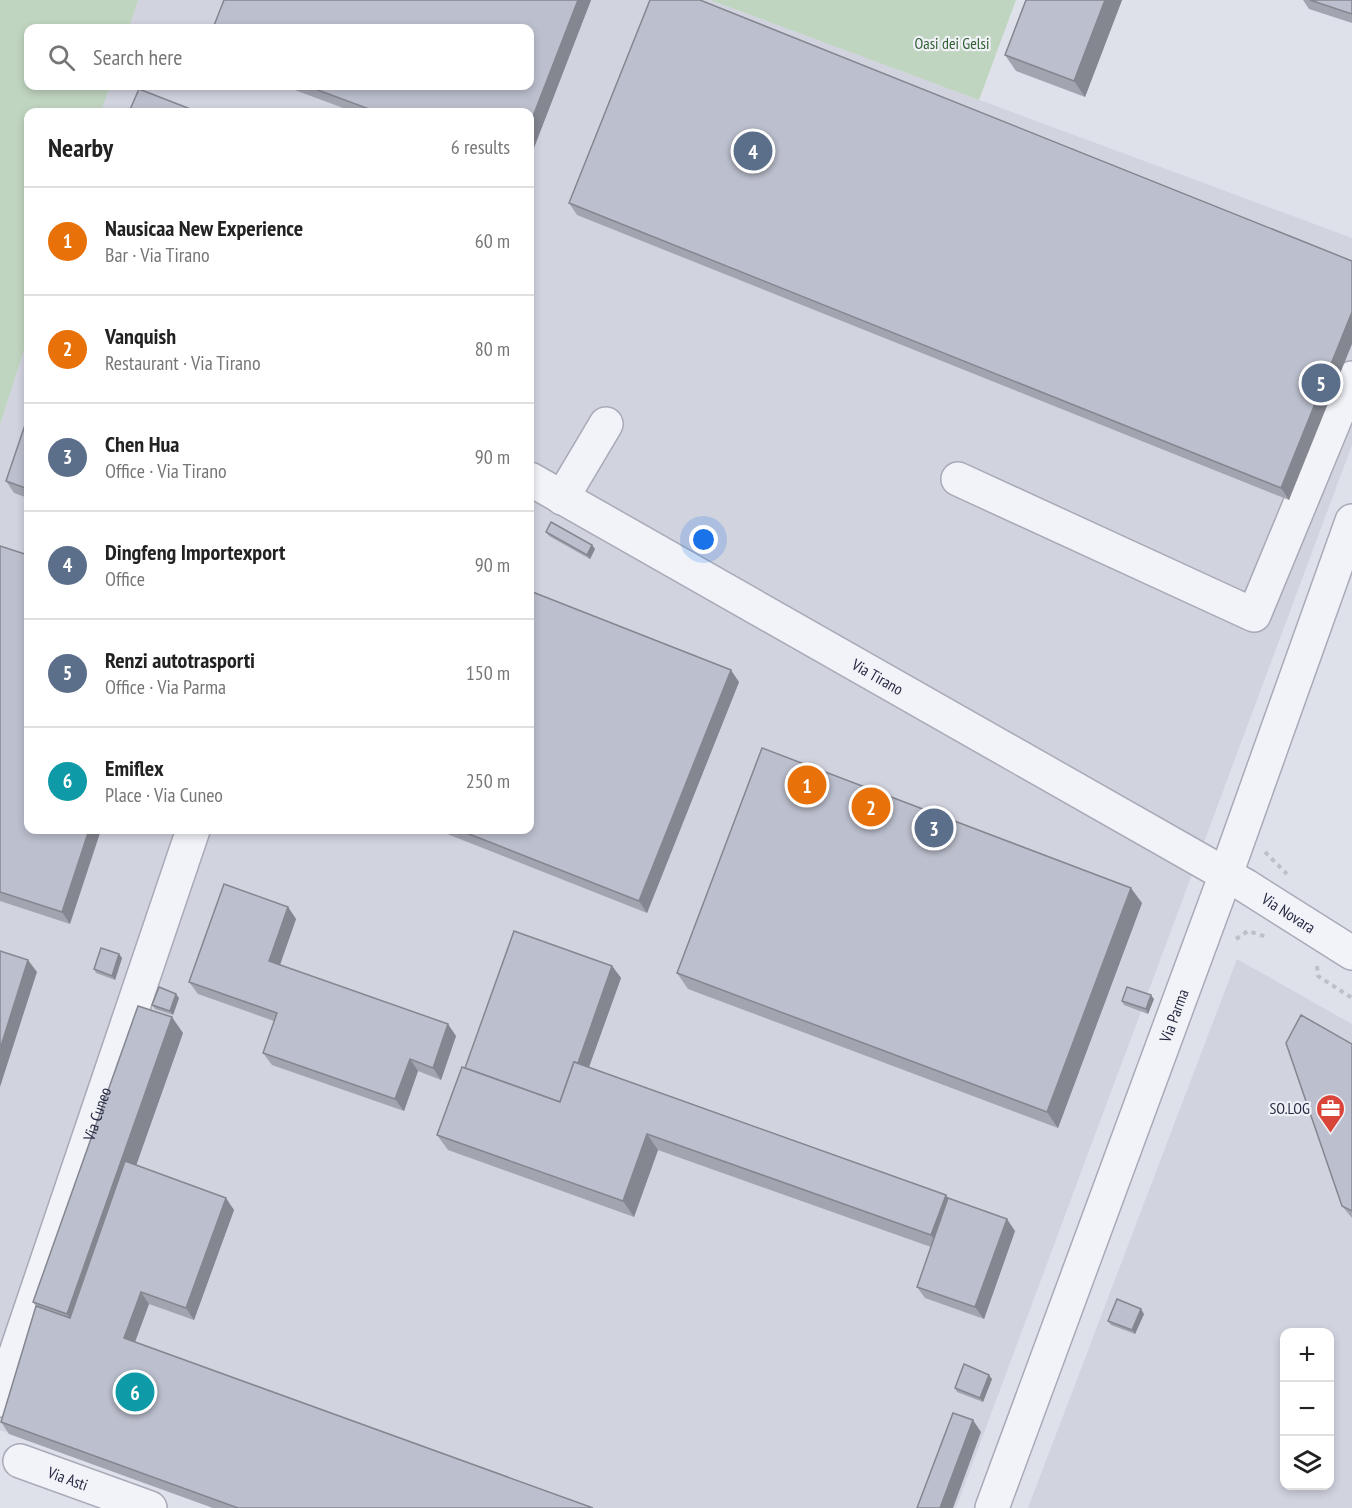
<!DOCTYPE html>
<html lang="en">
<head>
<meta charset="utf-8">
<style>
  :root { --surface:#fff; --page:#f2f2f2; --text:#222; --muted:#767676; --line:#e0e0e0; --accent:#ea580c }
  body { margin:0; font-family:"PT Sans Narrow",sans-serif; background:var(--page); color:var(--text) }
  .controls { position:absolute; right:18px; bottom:18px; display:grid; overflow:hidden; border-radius:12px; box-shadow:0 3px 9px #0003 }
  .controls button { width:54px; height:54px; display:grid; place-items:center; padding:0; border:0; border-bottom:2px solid var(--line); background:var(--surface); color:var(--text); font:30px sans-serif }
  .you { position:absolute; left:704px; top:540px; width:21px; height:21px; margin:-15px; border:4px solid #fff; border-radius:50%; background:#1a73e8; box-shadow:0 0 0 9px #1a73e833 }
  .badge { display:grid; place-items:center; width:39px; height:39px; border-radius:50%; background:var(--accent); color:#fff; font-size:20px; font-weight:700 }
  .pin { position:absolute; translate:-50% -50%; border:3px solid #fff; box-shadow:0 2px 6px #0006 }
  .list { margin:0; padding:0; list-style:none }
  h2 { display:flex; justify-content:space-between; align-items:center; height:78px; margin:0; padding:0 24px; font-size:26px }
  h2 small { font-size:20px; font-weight:400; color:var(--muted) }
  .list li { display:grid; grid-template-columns:39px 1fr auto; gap:18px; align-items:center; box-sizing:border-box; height:108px; padding:0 24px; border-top:2px solid var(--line) }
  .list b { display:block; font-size:22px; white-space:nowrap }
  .list p { margin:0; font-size:20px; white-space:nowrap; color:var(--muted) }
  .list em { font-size:20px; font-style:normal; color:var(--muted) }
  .icon { flex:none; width:33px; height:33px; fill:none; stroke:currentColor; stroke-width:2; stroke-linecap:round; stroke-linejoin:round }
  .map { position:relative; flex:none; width:1352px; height:1508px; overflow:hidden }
  .search { position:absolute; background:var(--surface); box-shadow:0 3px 9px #0003; left:24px; top:24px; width:510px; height:66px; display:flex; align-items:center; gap:15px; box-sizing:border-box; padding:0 21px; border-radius:12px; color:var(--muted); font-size:22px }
  .panel { position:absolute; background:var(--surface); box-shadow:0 3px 9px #0003; left:24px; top:108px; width:510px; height:726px; border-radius:12px }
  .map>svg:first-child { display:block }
  .built { fill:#d1d3df; fill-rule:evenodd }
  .green { fill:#c0d5c0 }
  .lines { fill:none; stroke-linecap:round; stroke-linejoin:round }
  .minor-casing { stroke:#a8aab8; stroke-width:36 }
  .path { stroke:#bdbfc9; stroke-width:4; stroke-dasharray:4.5 4.5; stroke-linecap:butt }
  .minor { stroke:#f2f3f8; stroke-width:33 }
  .wall { fill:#a2a4b0 }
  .shaded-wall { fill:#848690 }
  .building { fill:#bcbfcd; stroke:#848690; stroke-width:1.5 }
  .labels { text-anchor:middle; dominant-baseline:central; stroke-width:4.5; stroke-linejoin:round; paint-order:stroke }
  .park-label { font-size:16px; fill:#336034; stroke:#eff1f7 }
  .street-label { font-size:16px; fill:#272a43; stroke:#eff1f7 }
  .poi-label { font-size:16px; fill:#272a43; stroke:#eff1f7; text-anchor:end }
</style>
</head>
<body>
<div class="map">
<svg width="1352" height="1508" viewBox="0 0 1352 1508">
  <rect width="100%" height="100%" fill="#dfe1ea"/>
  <g class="built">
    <path d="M138 0H710L1352 238V445L956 1508H213L0 1430V425L28 337V830H530V112H101L110 86H530V28H129Z"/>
    <path d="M1237 959 1352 1024V1508H1028ZM1284 1332H1330V1486H1284Z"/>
  </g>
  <g class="green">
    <path d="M0 0H138L129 28H28V86H110L101 112H28V337L0 425Z"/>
    <path d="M710 0H1016L979 100Z"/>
  </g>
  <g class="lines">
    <defs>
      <g id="minor">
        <path id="s1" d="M530 479 1246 886 1352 953"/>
        <path d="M958 479 1254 615 1352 378"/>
        <path d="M562 498 606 424"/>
        <path id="s2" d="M0 1400 193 830"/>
        <path id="s3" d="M20 1461 150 1508"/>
        <path id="s4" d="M992 1508 1226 874 1352 521"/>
      </g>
    </defs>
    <use href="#minor" class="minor-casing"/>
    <g class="path">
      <path d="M1265 852 1287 874"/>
      <path d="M1236 939 1248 931 1267 937"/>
      <path d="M1317 966 1318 976 1352 998"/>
    </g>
    <use href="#minor" class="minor"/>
  </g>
  <g class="wall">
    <path d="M591 0 530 158V112H354L284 86H530Z"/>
    <path d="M1026 0H1122L1085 97 1016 71 1005 55Z"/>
    <path d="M1303 0H1352V23L1309 9Z"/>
    <path d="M569 203 1352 261 1289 500 577 215Z"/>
    <path d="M28 416V498L14 493 6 481Z"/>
    <path d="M546 532 592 545 595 549 590 559 549 536Z"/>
    <path d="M0 546 70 924 0 901Z"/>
    <path d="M739 682 647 913 437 830H530Z"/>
    <path d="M1142 903 1058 1128 688 989 677 973Z"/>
    <path d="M288 907 296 919 280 965 456 1036 441 1080 418 1071 404 1111 272 1065 263 1053 274 1021 198 994 189 982Z"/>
    <path d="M119 954 122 958 115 980 96 973 94 969Z"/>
    <path d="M612 966 621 978 589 1067 946 1195 948 1198 1015 1231 984 1319 925 1298 917 1287 931 1247 658 1150 634 1217 448 1150 437 1135 465 1068Z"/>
    <path d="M179 998 173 1015 155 1009 152 1005Z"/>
    <path d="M1154 999 1148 1014 1124 1005 1122 1001Z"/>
    <path d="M183 1033 136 1165 234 1210 194 1320 149 1304 135 1342 593 1508H213L9 1434 1 1422 36 1306 33 1302Z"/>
    <path d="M1352 1044V1218L1342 1206Z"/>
    <path d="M1144 1314 1135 1334 1111 1325 1108 1321Z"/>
    <path d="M992 1379 983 1402 957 1392 955 1388Z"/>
  </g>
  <g class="shaded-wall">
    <path d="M578 0H591L530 158V124Z"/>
    <path d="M1105 0H1122L1085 97 1074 81Z"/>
    <path d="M1352 312V344L1289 500 1281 488Z"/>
    <path d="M592 545 595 549 590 559 587 555Z"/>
    <path d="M731 670 739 682 647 913 639 901Z"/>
    <path d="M89 830H101L70 924 62 912Z"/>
    <path d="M1131 888 1142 903 1058 1128 1047 1112Z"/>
    <path d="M288 907 296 919 277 973 269 961Z"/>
    <path d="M119 954 122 958 115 980 112 976Z"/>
    <path d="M28 960 37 972 0 1087V1049Z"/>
    <path d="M612 966 621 978 571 1117 563 1105Z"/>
    <path d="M176 994 179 998 173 1015 170 1011Z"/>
    <path d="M1151 995 1154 999 1148 1014 1146 1009Z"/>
    <path d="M172 1017 183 1033 78 1330 67 1314Z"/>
    <path d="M448 1024 456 1036 441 1080 433 1068Z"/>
    <path d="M410 1059 418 1071 404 1111 395 1099Z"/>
    <path d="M647 1134 658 1150 634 1217 623 1201Z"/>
    <path d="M946 1195 957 1210 942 1251 931 1235Z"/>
    <path d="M226 1198 234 1210 194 1320 186 1308Z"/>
    <path d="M1007 1219 1015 1231 984 1319 975 1307Z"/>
    <path d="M141 1292 149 1304 132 1350 124 1338Z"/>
    <path d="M1141 1309 1144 1314 1135 1334 1132 1330Z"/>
    <path d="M989 1375 992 1379 983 1402 980 1398Z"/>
    <path d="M973 1420 981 1432 953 1508H940Z"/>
  </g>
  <g class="building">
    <path d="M224 0H578L530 124V112H377L307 86H530V28H213Z"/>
    <path d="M650 0H700L1352 261V312L1281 488 569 203Z"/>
    <path d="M1026 0H1105L1074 81 1005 55Z"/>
    <path d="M1310 0H1352V14Z"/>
    <path d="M139 89 198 112H129Z"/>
    <path d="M28 416V489L6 481Z"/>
    <path d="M551 522 592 545 587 555 546 532Z"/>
    <path d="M0 546 28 555V830H89L62 912 0 892Z"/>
    <path d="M530 591 731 670 639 901 459 830H530Z"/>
    <path d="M762 748 1131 888 1047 1112 677 973Z"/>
    <path d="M224 884 288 907 269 961 448 1024 433 1068 410 1059 395 1099 263 1053 277 1013 189 982Z"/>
    <path d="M514 931 612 966 578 1063 574 1062 560 1102 465 1068Z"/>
    <path d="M101 948 119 954 112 976 94 969Z"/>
    <path d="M0 951 28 960 0 1049Z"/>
    <path d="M159 987 176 994 170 1011 152 1005Z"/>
    <path d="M1127 987 1151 995 1146 1009 1122 1001Z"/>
    <path d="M138 1006 172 1017 67 1314 33 1302Z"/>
    <path d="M1301 1015 1352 1044V1211L1342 1206 1286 1043Z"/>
    <path d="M574 1062 946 1195 931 1235 647 1134 623 1201 437 1135 462 1067 560 1102Z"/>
    <path d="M125 1161 226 1198 186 1308 141 1292 124 1338 593 1508H238L1 1422 36 1306 70 1318Z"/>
    <path d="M948 1198 1007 1219 975 1307 917 1287Z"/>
    <path d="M1117 1299 1141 1309 1132 1330 1108 1321Z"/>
    <path d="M964 1364 989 1375 980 1398 955 1388Z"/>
    <path d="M953 1413 973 1420 940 1508H917Z"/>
  </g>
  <defs>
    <symbol id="office-pin" viewBox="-11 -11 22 30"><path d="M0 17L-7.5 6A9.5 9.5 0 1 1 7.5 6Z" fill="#da4539" stroke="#eff1f7"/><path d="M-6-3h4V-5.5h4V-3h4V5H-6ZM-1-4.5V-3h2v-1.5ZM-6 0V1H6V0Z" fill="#fff"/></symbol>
  </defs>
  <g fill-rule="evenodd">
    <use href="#office-pin" x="1314" y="1092" width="33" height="45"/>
  </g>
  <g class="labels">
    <g class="park-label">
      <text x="952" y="43">Oasi dei Gelsi</text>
    </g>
    <g class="street-label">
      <text stroke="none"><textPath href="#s1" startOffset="400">Via Tirano</textPath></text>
      <text stroke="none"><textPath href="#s1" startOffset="874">Via Novara</textPath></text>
      <text stroke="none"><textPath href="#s4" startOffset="525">Via Parma</textPath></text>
      <text stroke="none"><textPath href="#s2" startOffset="302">Via Cuneo</textPath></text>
      <text stroke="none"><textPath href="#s3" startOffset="51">Via Asti</textPath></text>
    </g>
    <g class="poi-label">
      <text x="1310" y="1108">SO.LOG</text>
    </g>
  </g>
</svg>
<div class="controls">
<button>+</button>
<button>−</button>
<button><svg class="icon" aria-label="layers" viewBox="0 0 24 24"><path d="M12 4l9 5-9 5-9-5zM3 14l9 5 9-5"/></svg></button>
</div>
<div class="you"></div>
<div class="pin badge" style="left:807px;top:785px;background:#e8710a">1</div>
<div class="pin badge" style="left:871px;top:807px;background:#e8710a">2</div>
<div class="pin badge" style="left:934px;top:828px;background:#5c6f8a">3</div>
<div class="pin badge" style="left:753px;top:151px;background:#5c6f8a">4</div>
<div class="pin badge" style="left:1321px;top:383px;background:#5c6f8a">5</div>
<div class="pin badge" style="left:135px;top:1392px;background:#0f9aa8">6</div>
<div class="search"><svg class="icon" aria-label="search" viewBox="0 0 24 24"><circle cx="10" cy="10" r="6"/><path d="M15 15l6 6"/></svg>Search here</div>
<section class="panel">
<h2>Nearby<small>6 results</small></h2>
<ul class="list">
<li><span class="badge" style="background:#e8710a">1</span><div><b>Nausicaa New Experience</b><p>Bar · Via Tirano</p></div><em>60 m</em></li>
<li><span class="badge" style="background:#e8710a">2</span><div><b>Vanquish</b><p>Restaurant · Via Tirano</p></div><em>80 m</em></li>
<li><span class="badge" style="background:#5c6f8a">3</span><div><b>Chen Hua</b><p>Office · Via Tirano</p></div><em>90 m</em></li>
<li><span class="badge" style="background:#5c6f8a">4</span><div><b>Dingfeng Importexport</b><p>Office</p></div><em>90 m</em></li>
<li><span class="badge" style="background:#5c6f8a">5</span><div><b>Renzi autotrasporti</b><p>Office · Via Parma</p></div><em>150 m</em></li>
<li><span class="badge" style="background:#0f9aa8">6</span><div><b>Emiflex</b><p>Place · Via Cuneo</p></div><em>250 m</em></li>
</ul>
</section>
</div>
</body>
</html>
